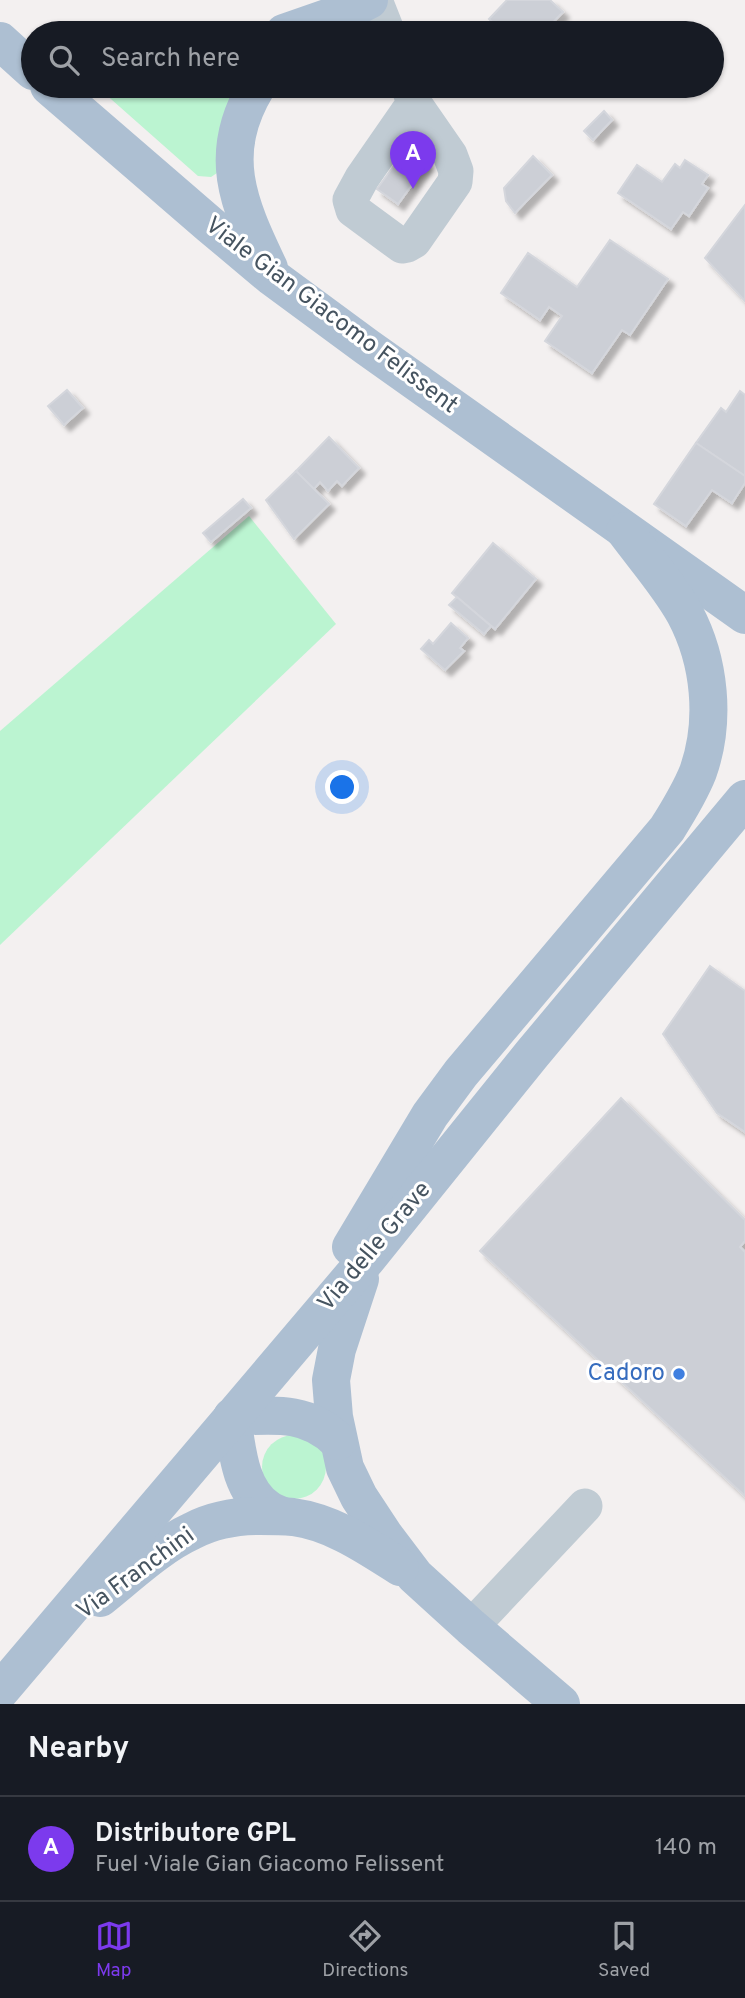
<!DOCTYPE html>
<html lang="en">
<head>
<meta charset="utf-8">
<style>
  :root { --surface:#171b24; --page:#242831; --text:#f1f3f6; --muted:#9ea1a6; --line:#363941; --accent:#7c3aed }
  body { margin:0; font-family:Overpass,sans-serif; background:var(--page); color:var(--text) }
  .you { position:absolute; left:343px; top:788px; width:24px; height:24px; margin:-18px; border:5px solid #fff; border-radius:50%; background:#1a73e8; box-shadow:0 0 0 10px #1a73e833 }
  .badge { display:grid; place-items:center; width:46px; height:46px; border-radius:50%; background:var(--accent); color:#fff; font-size:23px; font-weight:700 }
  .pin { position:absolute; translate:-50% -58px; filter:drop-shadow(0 2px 4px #0008) }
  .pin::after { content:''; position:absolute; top:37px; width:24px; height:21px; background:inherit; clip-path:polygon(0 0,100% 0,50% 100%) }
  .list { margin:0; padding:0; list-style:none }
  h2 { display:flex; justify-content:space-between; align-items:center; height:91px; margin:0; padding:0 28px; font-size:30px }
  h2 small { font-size:23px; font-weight:400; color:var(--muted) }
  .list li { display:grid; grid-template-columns:46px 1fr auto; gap:21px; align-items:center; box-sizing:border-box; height:105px; padding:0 28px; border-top:2px solid var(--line) }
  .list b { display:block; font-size:26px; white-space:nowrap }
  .list p { margin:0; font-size:23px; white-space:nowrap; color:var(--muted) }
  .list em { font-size:23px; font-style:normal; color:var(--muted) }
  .icon { flex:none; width:38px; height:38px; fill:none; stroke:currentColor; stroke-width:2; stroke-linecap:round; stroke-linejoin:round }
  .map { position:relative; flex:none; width:745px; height:1704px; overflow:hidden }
  .search { position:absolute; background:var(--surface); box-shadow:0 2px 5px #0004; left:21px; right:21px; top:21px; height:77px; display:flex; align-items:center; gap:18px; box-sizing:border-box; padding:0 24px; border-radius:38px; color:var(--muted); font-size:26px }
  .sheet { height:196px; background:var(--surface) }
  nav { display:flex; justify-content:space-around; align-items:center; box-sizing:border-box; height:98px; border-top:2px solid var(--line); background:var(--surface); font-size:19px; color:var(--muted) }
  nav a { display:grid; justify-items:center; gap:4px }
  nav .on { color:var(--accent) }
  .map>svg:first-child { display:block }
  .green { fill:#bbf4d1 }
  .building { fill:#cccfd6; stroke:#d4d6dc; stroke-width:2; filter:url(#shadow) }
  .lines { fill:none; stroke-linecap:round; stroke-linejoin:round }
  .minor { stroke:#c0cbd3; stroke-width:35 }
  .major { stroke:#adbfd2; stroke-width:38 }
  .shop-dot { fill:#3f7fe0; stroke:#fff; stroke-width:2.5 }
  .labels { text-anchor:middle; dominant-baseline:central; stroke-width:6; stroke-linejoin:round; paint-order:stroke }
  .street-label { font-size:24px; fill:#465460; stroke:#fff }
  .shop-label { font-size:24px; fill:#366cbe; stroke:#fff; text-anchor:end }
</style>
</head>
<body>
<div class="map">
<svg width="745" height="1704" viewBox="0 0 745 1704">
  <defs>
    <filter id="shadow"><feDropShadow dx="6" dy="6" stdDeviation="2" flood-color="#0004"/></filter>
  </defs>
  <rect width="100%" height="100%" fill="#f3f0f0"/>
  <g class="green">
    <path d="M188 86H241L217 173 211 177 198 176 103 92 105 89H162Z"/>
    <path d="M249 516 336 624 0 945V731Z"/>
    <circle cx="294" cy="1467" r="32"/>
  </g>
  <g class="building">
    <path d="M507 0H550L563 12 543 33H504L489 19Z"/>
    <path d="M604 111 612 120 593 140 584 131Z"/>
    <path d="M407 148 427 164 398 204 377 189Z"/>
    <path d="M533 156 552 175 515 213 506 201 504 188Z"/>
    <path d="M685 160 708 175 702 184 708 188 689 216 683 212 671 229 618 193 637 165 662 182 675 164 680 168Z"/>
    <path d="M745 205V301L705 258Z"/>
    <path d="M610 240 668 279 630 335 622 330 592 373 545 341 562 316 549 307 540 320 501 293 528 253 577 287Z"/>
    <path d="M67 390 83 408 64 425 48 406Z"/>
    <path d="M740 391 745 395V476L696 443 721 408 726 412Z"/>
    <path d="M329 437 359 468 342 486 337 481 328 491 320 482 314 489 296 471Z"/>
    <path d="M696 443 745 476V483L732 503 712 490 686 526 654 504Z"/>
    <path d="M296 471 329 504 294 539 266 500Z"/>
    <path d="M243 499 251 508 211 542 203 533Z"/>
    <path d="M493 543 536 579 495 629 452 593Z"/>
    <path d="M457 597 491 626 484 634 449 605Z"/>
    <path d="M451 623 468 638 460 648 464 651 445 670 421 649 429 640 433 644Z"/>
    <path d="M710 966 745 991V1132L717 1113 663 1034Z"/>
    <path d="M621 1098 745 1220V1241L740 1247 745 1252V1496L480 1251Z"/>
  </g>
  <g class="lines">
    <g class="minor">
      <path d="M375 0 388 33"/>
      <path d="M408 86 414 103 450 155 456 171 455 182 414 241 407 245 402 246 353 210 350 200 362 178 414 103"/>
      <path d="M471 1627 585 1506"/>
    </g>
    <g class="major">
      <path d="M284 33 347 11 369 0"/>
      <path d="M0 41 33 71"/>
      <path d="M49 86 210 225 272 277 367 347 745 615"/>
      <path d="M257 86C216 154 238 203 269 268"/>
      <path d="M351 1247 430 1115 461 1073 667 829C679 810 690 792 698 772 716 721 710 661 685 614 669 585 645 558 625 531"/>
      <path d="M360 1279 337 1349 331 1380 334 1417 345 1468 359 1497 384 1535 415 1576 471 1627 561 1704"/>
      <path d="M232 1417C237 1448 239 1490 268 1509 272 1512 278 1514 283 1516"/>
      <path d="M232 1417C273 1415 307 1410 338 1441"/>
      <path d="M100 1598C129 1575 159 1546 192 1531 213 1520 237 1516 260 1516 271 1516 282 1516 293 1517 332 1522 367 1546 400 1567"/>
      <path d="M0 1691 366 1260 532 1054 745 799"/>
    </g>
  </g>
  <circle class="shop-dot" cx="679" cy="1374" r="7"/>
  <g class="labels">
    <g class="street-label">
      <text transform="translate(331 316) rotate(37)">Viale Gian Giacomo Felissent</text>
      <text transform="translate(375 1247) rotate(-50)">Via delle Grave</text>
      <text transform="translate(136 1574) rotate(-36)">Via Franchini</text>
    </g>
    <g class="shop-label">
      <text x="665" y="1374">Cadoro</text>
    </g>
  </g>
</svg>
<div class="you"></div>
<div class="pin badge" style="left:413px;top:189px">A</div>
<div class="search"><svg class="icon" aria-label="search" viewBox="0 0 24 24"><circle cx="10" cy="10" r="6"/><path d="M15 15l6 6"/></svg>Search here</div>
</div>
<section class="sheet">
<h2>Nearby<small></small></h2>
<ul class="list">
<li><span class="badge">A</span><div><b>Distributore GPL</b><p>Fuel · Viale Gian Giacomo Felissent</p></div><em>140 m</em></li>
</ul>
</section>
<nav>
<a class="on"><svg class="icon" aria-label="map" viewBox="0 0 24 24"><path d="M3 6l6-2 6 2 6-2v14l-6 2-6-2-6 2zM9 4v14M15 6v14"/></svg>Map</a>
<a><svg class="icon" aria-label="directions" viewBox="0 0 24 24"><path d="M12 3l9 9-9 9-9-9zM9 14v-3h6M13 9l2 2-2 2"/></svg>Directions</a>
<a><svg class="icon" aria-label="saved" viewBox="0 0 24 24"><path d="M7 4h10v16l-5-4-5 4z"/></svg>Saved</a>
</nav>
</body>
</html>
